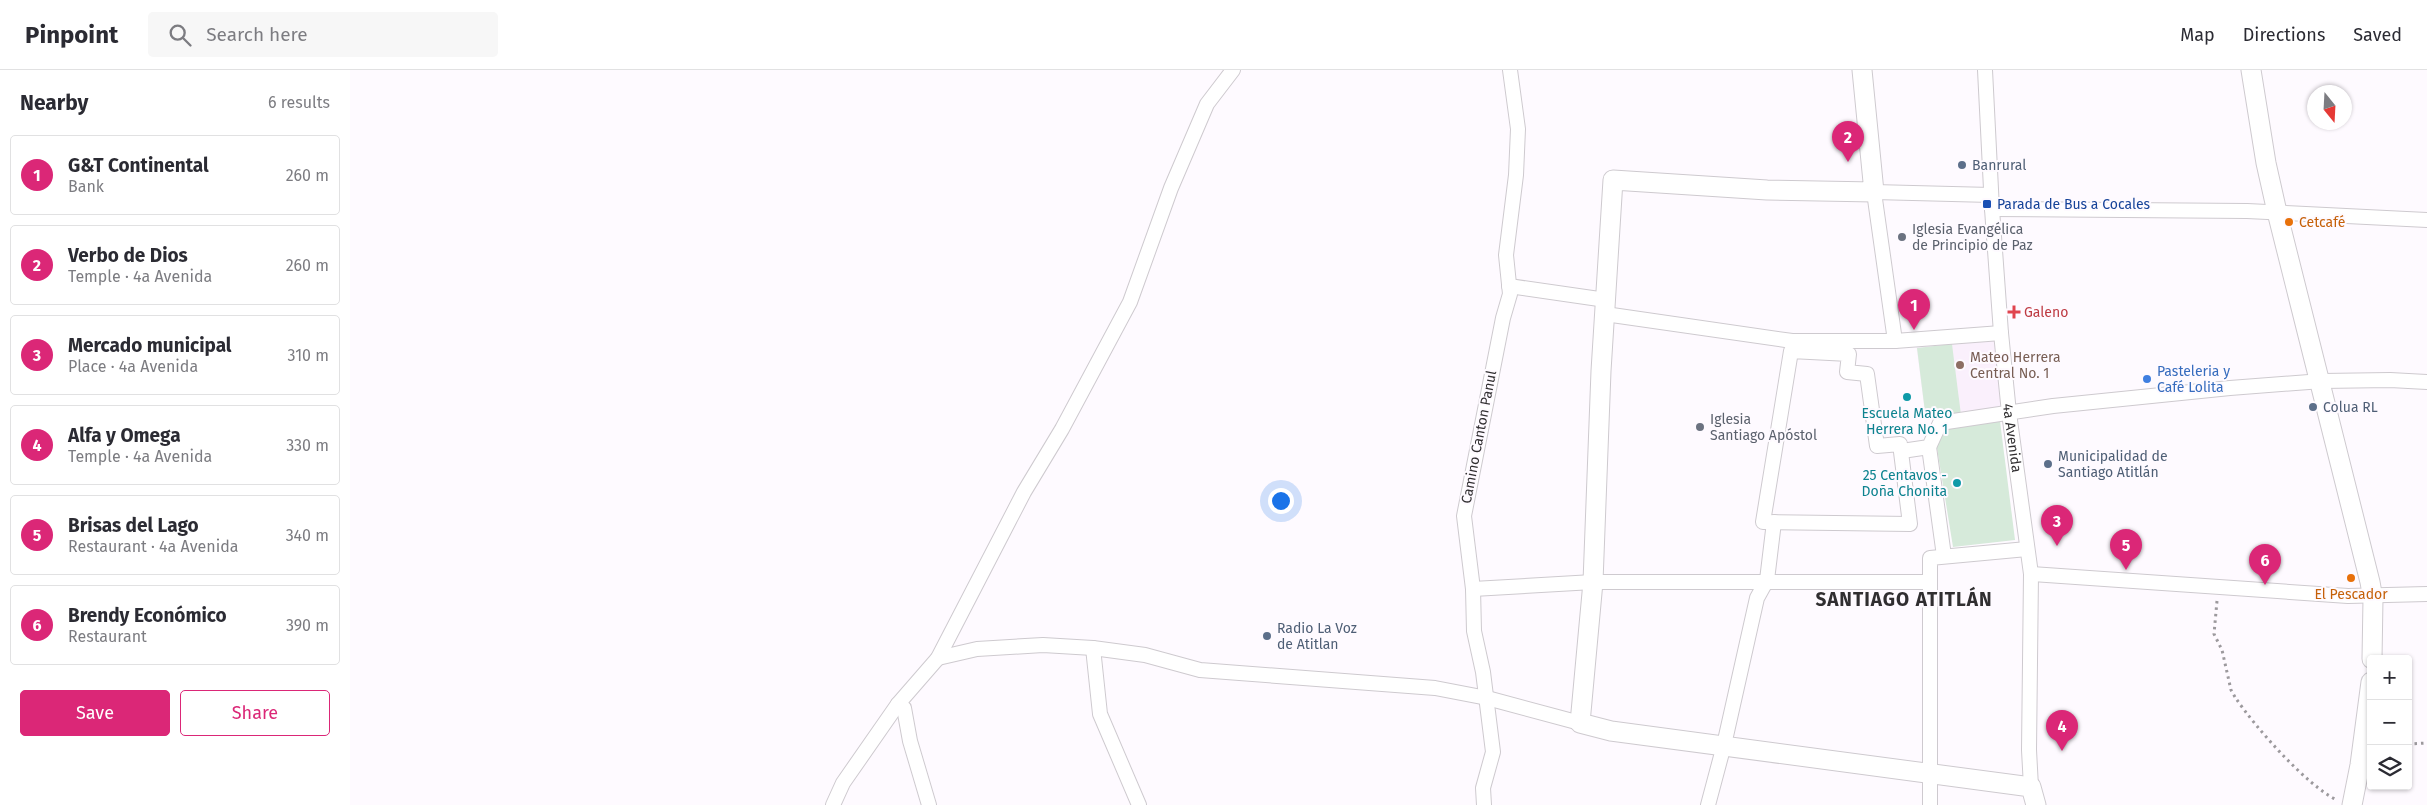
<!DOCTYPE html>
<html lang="en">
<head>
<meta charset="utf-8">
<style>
  :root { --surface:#fff; --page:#f7f7f7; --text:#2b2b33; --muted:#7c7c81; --line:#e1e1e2; --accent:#db2777 }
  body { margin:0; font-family:"Fira Sans",sans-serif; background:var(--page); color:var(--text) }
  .controls { position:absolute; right:15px; bottom:15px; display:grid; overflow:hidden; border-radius:5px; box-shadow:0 1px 4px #0004 }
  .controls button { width:45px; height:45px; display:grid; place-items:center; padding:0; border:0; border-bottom:1px solid var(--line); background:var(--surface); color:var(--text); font:25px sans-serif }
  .compass { position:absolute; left:1957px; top:15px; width:45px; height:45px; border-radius:50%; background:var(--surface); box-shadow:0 1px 4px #0004; rotate:162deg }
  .you { position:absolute; left:930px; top:430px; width:18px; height:18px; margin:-12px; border:4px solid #fff; border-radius:50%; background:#1a73e8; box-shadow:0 0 0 8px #1a73e833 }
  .badge { display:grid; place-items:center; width:32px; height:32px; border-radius:50%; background:var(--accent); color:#fff; font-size:16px; font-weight:700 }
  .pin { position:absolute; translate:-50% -41px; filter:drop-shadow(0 1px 2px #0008) }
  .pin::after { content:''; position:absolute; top:26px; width:18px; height:15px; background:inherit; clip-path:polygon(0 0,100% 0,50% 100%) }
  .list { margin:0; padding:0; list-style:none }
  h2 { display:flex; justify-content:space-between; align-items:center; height:65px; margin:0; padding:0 20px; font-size:21px }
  h2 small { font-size:16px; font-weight:400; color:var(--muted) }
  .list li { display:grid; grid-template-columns:32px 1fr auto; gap:15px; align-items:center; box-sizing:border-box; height:80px; margin:0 10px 10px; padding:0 10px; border:1px solid var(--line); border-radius:5px }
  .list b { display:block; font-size:19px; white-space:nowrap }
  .list p { margin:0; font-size:16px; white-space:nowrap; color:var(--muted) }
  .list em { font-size:16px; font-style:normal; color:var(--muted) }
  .actions { display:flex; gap:10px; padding:15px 20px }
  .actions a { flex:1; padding:11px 0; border:1px solid var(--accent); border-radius:5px; text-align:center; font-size:18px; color:var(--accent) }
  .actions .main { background:var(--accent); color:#fff }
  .icon { flex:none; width:28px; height:28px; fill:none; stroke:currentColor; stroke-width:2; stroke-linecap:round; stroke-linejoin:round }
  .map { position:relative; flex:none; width:2077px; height:735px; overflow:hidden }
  header { display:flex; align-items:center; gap:30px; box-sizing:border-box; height:70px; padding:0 25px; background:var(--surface); border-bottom:1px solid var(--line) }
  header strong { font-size:24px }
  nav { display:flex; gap:28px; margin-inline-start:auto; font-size:18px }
  .search { width:350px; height:45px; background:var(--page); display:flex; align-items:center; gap:12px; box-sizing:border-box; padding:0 18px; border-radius:5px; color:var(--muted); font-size:19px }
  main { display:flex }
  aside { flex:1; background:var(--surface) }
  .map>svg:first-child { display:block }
  .built { fill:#faf0fc }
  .park { fill:#d6eada }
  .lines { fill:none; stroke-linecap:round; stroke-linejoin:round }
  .street-casing { stroke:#cecacf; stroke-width:16 }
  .secondary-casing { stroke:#cecacf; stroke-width:21 }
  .path { stroke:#9c999d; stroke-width:3; stroke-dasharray:2.5 4; stroke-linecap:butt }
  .street { stroke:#fff; stroke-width:14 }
  .secondary { stroke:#fff; stroke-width:19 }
  .service-dot { fill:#5c6f8a; stroke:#fefaff; stroke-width:2 }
  .transit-dot { fill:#1a4fb4; stroke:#fefaff; stroke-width:2 }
  .food-dot { fill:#e8710a; stroke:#fefaff; stroke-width:2 }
  .worship-dot { fill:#6b7280; stroke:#fefaff; stroke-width:2 }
  .health-dot { fill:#e0444e; stroke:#fefaff; stroke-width:2 }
  .education-dot { fill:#8d6e63; stroke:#fefaff; stroke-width:2 }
  .shop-dot { fill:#3f7fe0; stroke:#fefaff; stroke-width:2 }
  .culture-dot { fill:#0f9aa8; stroke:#fefaff; stroke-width:2 }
  .labels { text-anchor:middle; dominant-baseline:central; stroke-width:4; stroke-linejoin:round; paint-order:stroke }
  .service-label { font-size:14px; fill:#4e5e75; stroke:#fefaff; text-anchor:start }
  .transit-label { font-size:14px; fill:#164399; stroke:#fefaff; text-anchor:start }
  .food-label { font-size:14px; fill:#c56008; stroke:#fefaff; text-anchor:start }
  .worship-label { font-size:14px; fill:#5b616d; stroke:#fefaff; text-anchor:start }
  .health-label { font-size:14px; fill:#be3a42; stroke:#fefaff; text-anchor:start }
  .education-label { font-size:14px; fill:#785e54; stroke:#fefaff; text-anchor:start }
  .shop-label { font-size:14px; fill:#366cbe; stroke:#fefaff; text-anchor:start }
  .culture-label { font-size:14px; fill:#0d838f; stroke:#fefaff }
  .street-label { font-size:14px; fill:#302e30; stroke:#fefaff }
  .district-label { font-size:19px; font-weight:bold; letter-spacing:1px; fill:#302e30; stroke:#fefaff }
</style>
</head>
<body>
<header>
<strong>Pinpoint</strong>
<div class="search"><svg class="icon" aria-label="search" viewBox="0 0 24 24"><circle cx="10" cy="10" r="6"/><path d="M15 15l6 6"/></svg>Search here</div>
<nav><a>Map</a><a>Directions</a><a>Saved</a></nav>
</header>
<main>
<aside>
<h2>Nearby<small>6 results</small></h2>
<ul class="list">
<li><span class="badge">1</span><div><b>G&amp;T Continental</b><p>Bank</p></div><em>260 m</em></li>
<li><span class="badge">2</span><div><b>Verbo de Dios</b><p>Temple · 4a Avenida</p></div><em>260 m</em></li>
<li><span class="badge">3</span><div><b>Mercado municipal</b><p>Place · 4a Avenida</p></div><em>310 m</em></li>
<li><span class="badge">4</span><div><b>Alfa y Omega</b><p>Temple · 4a Avenida</p></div><em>330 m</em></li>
<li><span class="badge">5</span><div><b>Brisas del Lago</b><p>Restaurant · 4a Avenida</p></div><em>340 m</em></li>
<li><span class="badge">6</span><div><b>Brendy Económico</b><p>Restaurant</p></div><em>390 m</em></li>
</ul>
<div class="actions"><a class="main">Save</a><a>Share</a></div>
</aside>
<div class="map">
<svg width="2077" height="735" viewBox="0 0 2077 735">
  <rect width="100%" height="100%" fill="#fefaff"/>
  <path class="built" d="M1648 265 1657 340 1576 350 1566 273Z"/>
  <g class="park">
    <path d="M1602 274 1611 345 1576 350 1567 278Z"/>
    <path d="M1650 351 1665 470 1603 477 1586 372 1596 359Z"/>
  </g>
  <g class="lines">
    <defs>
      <g id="street">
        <path id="s1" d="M1635 0 1642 139 1651 263 1659 343 1681 504 1679 680 1681 717"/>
        <path d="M1642 139 1897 141 2077 150"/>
        <path d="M1159 216 1256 230"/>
        <path d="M1255 244 1442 271H1545L1651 263"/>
        <path d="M1545 271 1524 122 1641 125"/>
        <path d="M1441 281 1499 284 1497 302 1517 304 1527 376 1550 374 1560 454 1413 452Z"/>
        <path d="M1579 377 1594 486"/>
        <path d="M1552 381 1579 377 1590 353 1703 336 1880 318 1972 311 2040 310 2077 312"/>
        <path d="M1681 504 1998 526 2077 524"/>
        <path d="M1123 519 1243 512H1580"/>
        <path d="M743 578 750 644 789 735"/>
        <path d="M588 588 627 579 693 575 743 578 795 585 850 600 1085 618 1137 628 1230 653"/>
        <path d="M548 634 554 638 560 671 579 735"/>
        <path d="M483 735 493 713 548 634 588 588 674 422 712 359 780 232 821 118 857 34 883 0"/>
        <path d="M1134 735 1133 718 1143 682 1133 602 1124 561 1123 519 1114 446 1153 248 1160 224 1156 185 1166 105 1168 59 1160 0"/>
        <path d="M1358 735 1374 675 1407 528 1417 510 1424 452"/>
        <path d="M1580 735V488L1677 479"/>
      </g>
      <g id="secondary">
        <path d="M1512 0 1524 122 1417 120 1263 110 1251 301 1243 512 1230 653 1261 661 1681 717 1686 735"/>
        <path d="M1901 0 1916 93 1927 142 2020 512 2023 529 2022 589"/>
        <path d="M2002 735 2010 695 2021 612"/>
      </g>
    </defs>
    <use href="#street" class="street-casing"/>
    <use href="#secondary" class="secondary-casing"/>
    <g class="path">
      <path d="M1867 531 1864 564 1872 580 1881 620 1885 627C1904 656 1957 716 1987 730"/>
      <path d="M2058 674 2077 673"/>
    </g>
    <use href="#street" class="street"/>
    <use href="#secondary" class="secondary"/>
  </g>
  <g class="service-dot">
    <circle cx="1612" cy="95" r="5"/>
    <circle cx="1963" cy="337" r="5"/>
    <circle cx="1698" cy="394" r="5"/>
    <circle cx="917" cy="566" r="5"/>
  </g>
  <rect class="transit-dot" x="1632" y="129" width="10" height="10" rx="2.5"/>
  <g class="food-dot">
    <circle cx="1939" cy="152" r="5"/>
    <circle cx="2001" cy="508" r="5"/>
  </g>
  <g class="worship-dot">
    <circle cx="1552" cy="167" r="5"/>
    <circle cx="1350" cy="357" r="5"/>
  </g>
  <path class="health-dot" d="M1661.5 234.5h5v5h5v5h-5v5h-5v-5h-5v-5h5z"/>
  <circle class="education-dot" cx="1610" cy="295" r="5"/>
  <circle class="shop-dot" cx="1797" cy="309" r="5"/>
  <g class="culture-dot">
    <circle cx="1557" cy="327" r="5"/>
    <circle cx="1607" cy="413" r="5"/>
  </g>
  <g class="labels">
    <g class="service-label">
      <text x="1622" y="95">Banrural</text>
      <text x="1973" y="337">Colua RL</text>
      <text x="1708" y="386">Municipalidad de<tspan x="1708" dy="16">Santiago Atitlán</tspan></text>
      <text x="927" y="558">Radio La Voz<tspan x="927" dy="16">de Atitlan</tspan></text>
    </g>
    <g class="transit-label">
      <text x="1647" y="134">Parada de Bus a Cocales</text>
    </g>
    <g class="food-label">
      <text x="1949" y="152">Cetcafé</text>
      <text x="2001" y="524" text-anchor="middle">El Pescador</text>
    </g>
    <g class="worship-label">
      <text x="1562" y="159">Iglesia Evangélica<tspan x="1562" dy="16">de Principio de Paz</tspan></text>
      <text x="1360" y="349">Iglesia<tspan x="1360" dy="16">Santiago Apóstol</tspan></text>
    </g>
    <g class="health-label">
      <text x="1674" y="242">Galeno</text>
    </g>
    <g class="education-label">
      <text x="1620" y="287">Mateo Herrera<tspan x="1620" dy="16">Central No. 1</tspan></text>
    </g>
    <g class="shop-label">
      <text x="1807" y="301">Pasteleria y<tspan x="1807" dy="16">Café Lolita</tspan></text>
    </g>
    <g class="culture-label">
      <text x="1557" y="343">Escuela Mateo<tspan x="1557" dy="16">Herrera No. 1</tspan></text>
      <text x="1597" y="405" text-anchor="end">25 Centavos -<tspan x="1597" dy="16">Doña Chonita</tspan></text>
    </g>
    <g class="street-label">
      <text transform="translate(1129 367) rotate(-79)">Camino Canton Panul</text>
      <text stroke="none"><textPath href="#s1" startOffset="369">4a Avenida</textPath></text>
    </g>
    <g class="district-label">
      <text x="1554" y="529">SANTIAGO ATITLÁN</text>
    </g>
  </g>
</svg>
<div class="controls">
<button>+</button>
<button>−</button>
<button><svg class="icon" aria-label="layers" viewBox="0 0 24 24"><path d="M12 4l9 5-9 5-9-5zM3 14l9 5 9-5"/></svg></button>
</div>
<svg class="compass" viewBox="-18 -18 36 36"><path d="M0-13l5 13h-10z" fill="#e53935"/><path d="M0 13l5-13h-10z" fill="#7c7c81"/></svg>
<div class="you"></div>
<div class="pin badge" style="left:1564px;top:260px">1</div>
<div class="pin badge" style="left:1498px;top:92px">2</div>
<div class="pin badge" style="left:1707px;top:476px">3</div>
<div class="pin badge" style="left:1712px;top:681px">4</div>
<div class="pin badge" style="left:1776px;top:500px">5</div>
<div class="pin badge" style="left:1915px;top:515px">6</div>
</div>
</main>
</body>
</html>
